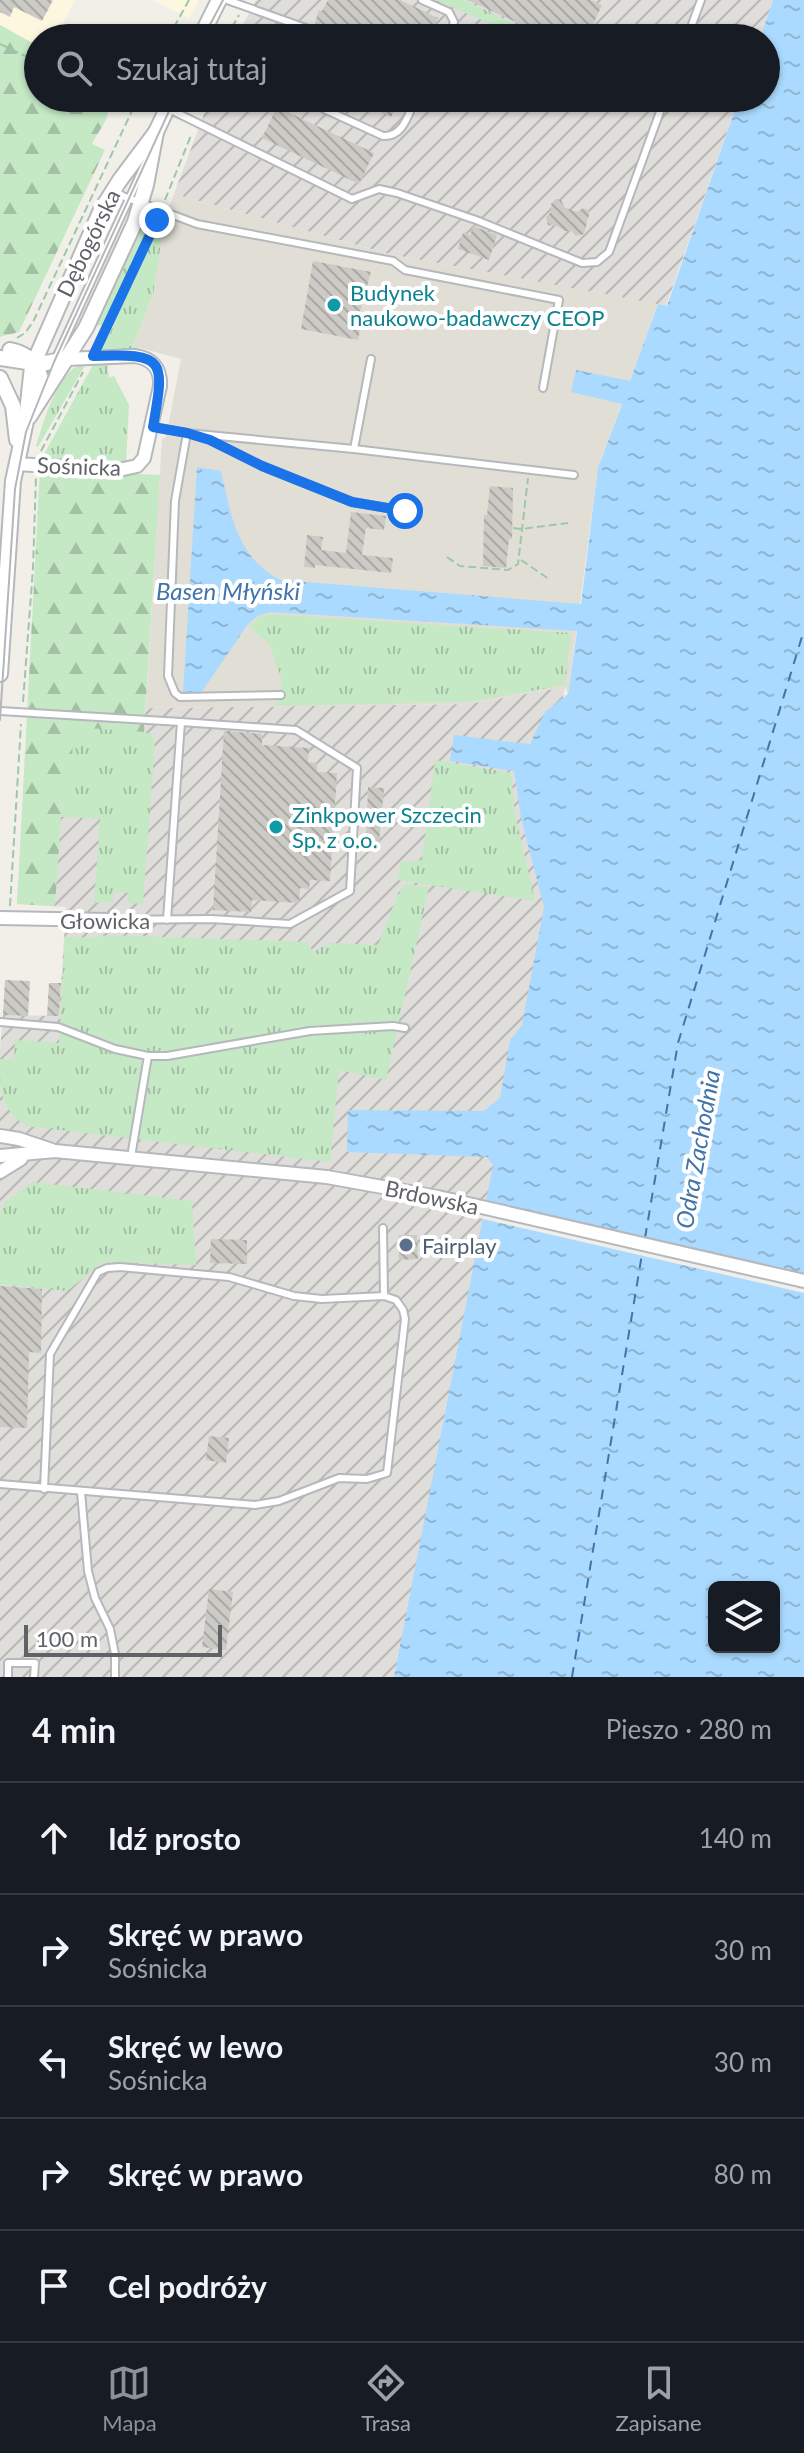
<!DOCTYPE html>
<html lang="pl">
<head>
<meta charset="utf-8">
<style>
  :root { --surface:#171b24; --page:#20242c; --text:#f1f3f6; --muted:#9ea1a6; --line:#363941; --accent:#8c9099 }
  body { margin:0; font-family:Lato,sans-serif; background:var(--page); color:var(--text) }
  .controls { position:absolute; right:24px; bottom:24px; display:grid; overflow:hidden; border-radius:12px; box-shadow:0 2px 6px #0004 }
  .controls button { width:72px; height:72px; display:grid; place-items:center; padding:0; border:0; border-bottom:2px solid var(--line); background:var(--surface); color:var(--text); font:40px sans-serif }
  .scale { position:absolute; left:24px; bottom:20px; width:198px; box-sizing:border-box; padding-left:8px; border:4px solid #5f6368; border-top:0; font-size:22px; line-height:28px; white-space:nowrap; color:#5f6368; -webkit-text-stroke:6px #fff; paint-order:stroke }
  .stop { position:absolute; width:24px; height:24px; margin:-18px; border:6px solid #1a73e8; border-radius:50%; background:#fff }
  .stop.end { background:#1a73e8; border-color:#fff; box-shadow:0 2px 8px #0008 }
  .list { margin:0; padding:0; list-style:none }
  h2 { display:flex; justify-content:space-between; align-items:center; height:104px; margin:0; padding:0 32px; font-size:34px }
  h2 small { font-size:26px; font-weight:400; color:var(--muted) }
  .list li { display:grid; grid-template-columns:52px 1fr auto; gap:24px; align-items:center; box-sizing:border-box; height:112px; padding:0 32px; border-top:2px solid var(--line) }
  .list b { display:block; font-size:30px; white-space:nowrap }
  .list p { margin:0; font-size:26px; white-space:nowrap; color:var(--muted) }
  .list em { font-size:26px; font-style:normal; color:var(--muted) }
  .icon { flex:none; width:44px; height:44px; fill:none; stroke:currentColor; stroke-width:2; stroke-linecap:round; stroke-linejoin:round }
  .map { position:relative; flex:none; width:804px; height:1677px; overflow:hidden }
  .search { position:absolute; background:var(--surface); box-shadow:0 2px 6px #0004; left:24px; right:24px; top:24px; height:88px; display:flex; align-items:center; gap:20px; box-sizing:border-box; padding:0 28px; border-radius:44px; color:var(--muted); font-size:30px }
  .sheet { height:664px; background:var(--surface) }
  nav { display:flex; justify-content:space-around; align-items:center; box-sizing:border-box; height:112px; border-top:2px solid var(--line); background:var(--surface); font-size:22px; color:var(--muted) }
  nav a { display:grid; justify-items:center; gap:4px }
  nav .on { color:var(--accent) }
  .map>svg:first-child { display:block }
  .commercial { fill:#fef7e0 }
  .industrial { fill:url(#industrial-furrows) }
  .education { fill:#e1ded6 }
  .grass { fill:url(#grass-tufts) }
  .forest { fill:url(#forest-firs) }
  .water { fill:url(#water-ripples); fill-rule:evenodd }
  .pier { fill:#f1efe8 }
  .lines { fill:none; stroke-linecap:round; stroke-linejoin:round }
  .ferry { stroke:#4174aa; stroke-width:2; stroke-dasharray:10 8; stroke-linecap:butt }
  .building { fill:url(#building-back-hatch) }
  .service-casing { stroke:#b5b8bc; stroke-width:10 }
  .minor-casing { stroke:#b5b8bc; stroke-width:16 }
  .tertiary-casing { stroke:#b5b8bc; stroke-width:18 }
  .path { stroke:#9cc7a9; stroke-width:2; stroke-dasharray:8 4; stroke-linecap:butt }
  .service { stroke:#fff; stroke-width:6 }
  .minor { stroke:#fff; stroke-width:12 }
  .tertiary { stroke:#fff; stroke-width:14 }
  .tram { stroke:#b6b7b8; stroke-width:2 }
  .route { stroke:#1a73e8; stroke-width:10 }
  .culture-dot { fill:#0f9aa8; stroke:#fff; stroke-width:3 }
  .service-dot { fill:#5c6f8a; stroke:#fff; stroke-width:3 }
  .labels { text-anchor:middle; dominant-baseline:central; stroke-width:8; stroke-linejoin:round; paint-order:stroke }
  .street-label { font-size:22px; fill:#5f6368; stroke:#fff }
  .culture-label { font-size:22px; fill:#0d838f; stroke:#fff; text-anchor:start }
  .service-label { font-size:22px; fill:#4e5e75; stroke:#fff; text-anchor:start }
  .water-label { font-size:24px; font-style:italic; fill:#4174aa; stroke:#fff }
</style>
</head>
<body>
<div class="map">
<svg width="804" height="1677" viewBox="0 0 804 1677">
  <defs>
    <pattern id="industrial-furrows" width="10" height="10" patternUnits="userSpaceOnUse" patternTransform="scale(2)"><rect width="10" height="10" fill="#e0deda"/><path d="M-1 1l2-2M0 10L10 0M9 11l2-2" fill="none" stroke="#b9b8b5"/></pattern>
    <pattern id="grass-tufts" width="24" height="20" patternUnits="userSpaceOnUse" patternTransform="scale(2)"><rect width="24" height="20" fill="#c5e8c5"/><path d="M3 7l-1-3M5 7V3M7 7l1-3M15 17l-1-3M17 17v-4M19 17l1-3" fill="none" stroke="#a3c0a4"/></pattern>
    <pattern id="forest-firs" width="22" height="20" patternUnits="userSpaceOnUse" patternTransform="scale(2)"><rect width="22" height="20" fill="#c5e8c5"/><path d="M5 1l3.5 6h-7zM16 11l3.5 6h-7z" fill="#a3c0a4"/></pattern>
    <pattern id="water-ripples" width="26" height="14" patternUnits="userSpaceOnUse" patternTransform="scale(2)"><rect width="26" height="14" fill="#aadaff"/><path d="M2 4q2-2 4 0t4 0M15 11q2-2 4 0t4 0" fill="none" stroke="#8eb4d2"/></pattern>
    <pattern id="building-back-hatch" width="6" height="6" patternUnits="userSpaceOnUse" patternTransform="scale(2)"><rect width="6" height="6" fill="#cccac5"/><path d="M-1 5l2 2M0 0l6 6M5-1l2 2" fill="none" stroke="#a9a8a4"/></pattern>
  </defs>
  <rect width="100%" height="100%" fill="#f1efe8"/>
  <g class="commercial">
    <path d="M0 0H75L55 38H38V46L0 25Z"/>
    <path d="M153 0H199L189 18Z"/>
  </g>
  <g class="industrial">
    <path d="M256 0H773L760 38H236Z"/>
    <path d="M210 98H739L666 306 389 254 174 194Z"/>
    <path d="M565 687 559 719 555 907 450 1677H0V1049L3 1015 59 1016 66 907 17 904 33 723 143 732 146 708 468 704Z"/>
  </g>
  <path class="education" d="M174 194 389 254 658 304 598 468 568 694 565 687 468 704 146 708 162 439 166 437 181 359 133 346 153 296 162 223Z"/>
  <g class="grass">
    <path d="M436 0H464L538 35 537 38H522Z"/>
    <path d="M156 216 109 319 106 326 96 325 142 225 149 218Z"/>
    <path d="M165 217 153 295 133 346 142 349 140 354 99 351 110 333 158 223Z"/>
    <path d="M107 359 109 378 114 376 129 405 126 463 42 458 95 361Z"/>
    <path d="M87 362 38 447 36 446C44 421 58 367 87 362Z"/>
    <path d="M269 614 571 633 565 685 468 702 276 706 282 681 270 645 249 627 259 617Z"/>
    <path d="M73 726 144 732 150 734 155 742 143 904 128 903V893L114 892 113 902 94 903 100 819 68 817Z"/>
    <path d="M435 760 511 773 515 814 535 901 397 880 401 862 422 860Z"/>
    <path d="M406 884 429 887 386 1080 339 1070 330 1162 26 1126C0 1109 0 1090 0 1059H14L15 1040 59 1043 65 936 91 938 108 935 308 942 313 952 329 943 378 945 398 893Z"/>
    <path d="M32 1182 192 1201 196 1265 104 1262 67 1291 0 1284V1215L5 1202Z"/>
  </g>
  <g class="forest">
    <path d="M0 25 38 46V98H101L108 101C112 119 98 130 92 144L105 150 19 332 0 337Z"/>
    <path d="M40 469 160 475 144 732 74 727 68 817H61L55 906 17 904Z"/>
  </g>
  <path class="water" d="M773 0H804V1677H394L493 1165 487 1157 347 1152 348 1110 484 1111 500 1098 510 1040 522 1025 544 907 521 818 514 771 450 761 454 735 530 744 545 712 568 694 577 631 270 612 258 616 248 624 201 693H183L197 467 221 471C231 515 236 556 280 580L581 604 598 468 622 404 571 392 576 370 630 381 658 304 667 306 739 98H766V38H760ZM714 1587H774V1647H714Z"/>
  <path class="pier" d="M483 1200 804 1274V1293L479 1218Z"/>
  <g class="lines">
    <g class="ferry">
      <path d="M645 1238 678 1043 804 630"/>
      <path d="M572 1677 643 1248"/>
    </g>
  </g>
  <g class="building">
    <path d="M0 0H53L42 21 14 7 10 17 0 12Z"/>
    <path d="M328 0H400L438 18 429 38H399L371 24 368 36 315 23 319 10 322 11Z"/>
    <path d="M468 0H591L602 5 587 38H550Z"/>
    <path d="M351 98H401L391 117Z"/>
    <path d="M277 107 374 153 359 184 262 138Z"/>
    <path d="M556 199 561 200 565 208 577 212 583 208 590 211 584 234 576 236 572 231H565L557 226 548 225 546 217 551 212V204Z"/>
    <path d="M473 226 497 235 489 260 458 249 463 233 470 235Z"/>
    <path d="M313 261 371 272 358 319 361 326 358 340 301 329Z"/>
    <path d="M490 486 513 488 512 539H509L506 568 483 566 484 515H487Z"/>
    <path d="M351 512 386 516 384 530 366 528 362 555 393 558 391 573 315 565V568L304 567 307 535 323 537 321 550 346 553Z"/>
    <path d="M224 731 262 734V745L309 748 308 762 317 763V772L337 773 330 881 310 880 309 889 300 888 299 903 252 900 251 912 213 910Z"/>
    <path d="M368 787 384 788 379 843 366 842Z"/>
    <path d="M5 980 30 981 28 1016 3 1015Z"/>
    <path d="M49 983H61L59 1016H47Z"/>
    <path d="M399 1235H417L418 1259 399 1260Z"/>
    <path d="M211 1239 247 1240V1264L210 1263Z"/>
    <path d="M0 1286 42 1289 41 1353 29 1352 27 1428 0 1427Z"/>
    <path d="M209 1436 229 1438 226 1463 206 1460Z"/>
    <path d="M209 1589 233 1592 226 1650 202 1647Z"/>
  </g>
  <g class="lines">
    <defs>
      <g id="service">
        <path d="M227 0 334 38"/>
        <path d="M422 0 449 12 454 22 448 38"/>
        <path d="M687 38 701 0"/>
        <path d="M169 109 352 199 379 189 397 193 476 220 582 263 597 262 609 252 665 98"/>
        <path d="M324 109 383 136C404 137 408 114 416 98"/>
        <path d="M112 192 197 224 393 261 405 270 559 300 543 388"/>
        <path d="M56 358 145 164"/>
        <path d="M153 427 187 433 210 440 262 466 352 502 405 511"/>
        <path d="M354 449 371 359"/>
        <path d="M281 695 180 697 175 693 168 676 175 501 187 433 354 449 574 475"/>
        <path d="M0 711 181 722"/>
        <path d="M108 920 211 919 290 924 350 891 357 768 296 730 181 722 167 920"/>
        <path d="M0 1022 58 1027 115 1049 148 1056H167L310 1031 393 1026 405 1028"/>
        <path d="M131 1157 148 1056"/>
        <path d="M383 1228 384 1296"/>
        <path d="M0 1484 255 1505 279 1501 339 1478 367 1479 387 1473 405 1319 403 1310 396 1300 384 1296 322 1299 294 1296 229 1277 120 1267 107 1268 98 1272 50 1354 44 1489"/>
        <path d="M81 1492 88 1571 95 1598 110 1629 115 1654V1677"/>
        <path d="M8 1677V1663H35L34 1677"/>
      </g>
      <g id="minor">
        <path d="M16 464 119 470 137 466 144 458 160 386C161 368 152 358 134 356L67 359"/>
        <path d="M0 918 108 920"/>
        <path d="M0 1136 19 1139 52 1150"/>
        <path d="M0 1156 55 1151 327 1177 438 1197 804 1281"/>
        <path d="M0 1172 21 1159"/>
      </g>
      <g id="tertiary">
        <path d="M200 38 219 0"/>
        <path d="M10 350C34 355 46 373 38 396"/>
        <path d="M0 358 40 364 67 359"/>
        <path d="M0 378 13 406 17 440"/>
        <path d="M29 417 86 328 135 222 146 185 156 132 172 98"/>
        <path d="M0 674 13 481 26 421 32 367 101 210 120 180 156 132"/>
      </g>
    </defs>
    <use href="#service" class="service-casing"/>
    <use href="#minor" class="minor-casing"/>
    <use href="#tertiary" class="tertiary-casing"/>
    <g class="path">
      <path d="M168 38 189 0"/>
      <path d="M226 38 239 15"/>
      <path d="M0 44 38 62"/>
      <path d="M199 112 204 98"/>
      <path d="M165 200 192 133"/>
      <path d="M17 338 25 333 33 322 138 98"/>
      <path d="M98 346 156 221"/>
      <path d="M41 451 83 372"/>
      <path d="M513 528 522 529 568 523"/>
      <path d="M447 557 460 566 508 570 518 564 528 478"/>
      <path d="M521 560 549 579"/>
      <path d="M23 702 33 568 36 477"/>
      <path d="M10 906 21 724"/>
    </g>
    <use href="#service" class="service"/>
    <use href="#minor" class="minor"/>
    <use href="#tertiary" class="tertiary"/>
    <g class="tram">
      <path d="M203 38 223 0"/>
      <path d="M0 720 15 489 26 432 54 362 175 98"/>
    </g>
  </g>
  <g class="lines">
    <path class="route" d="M157 220 93 356C166 353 165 359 153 427L187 433 210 440 262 466 352 502 405 511"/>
  </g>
  <g class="culture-dot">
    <circle cx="334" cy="305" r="8"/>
    <circle cx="276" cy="827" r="8"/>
  </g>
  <circle class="service-dot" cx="406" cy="1245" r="8"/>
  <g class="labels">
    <g class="street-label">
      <text transform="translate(88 243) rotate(-64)">Dębogórska</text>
      <text transform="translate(79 466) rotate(2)">Sośnicka</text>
      <text x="105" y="920">Głowicka</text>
      <text transform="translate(432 1197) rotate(12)">Brdowska</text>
    </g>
    <g class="culture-label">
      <text x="350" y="292">Budynek<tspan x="350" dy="25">naukowo-badawczy CEOP</tspan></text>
      <text x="292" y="814">Zinkpower Szczecin<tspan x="292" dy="25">Sp. z o.o.</tspan></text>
    </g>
    <g class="service-label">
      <text x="422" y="1245">Fairplay</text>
    </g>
    <g class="water-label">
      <text x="228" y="590">Basen Młyński</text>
      <text transform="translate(697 1149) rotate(-80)">Odra Zachodnia</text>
    </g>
  </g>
</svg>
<div class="controls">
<button><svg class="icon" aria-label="layers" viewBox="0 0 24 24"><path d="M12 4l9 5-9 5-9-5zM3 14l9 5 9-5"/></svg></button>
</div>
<div class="scale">100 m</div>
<div class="stop" style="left:405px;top:511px"></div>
<div class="stop end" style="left:157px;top:220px"></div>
<div class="search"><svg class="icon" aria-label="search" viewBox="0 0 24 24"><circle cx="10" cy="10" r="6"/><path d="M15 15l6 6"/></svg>Szukaj tutaj</div>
</div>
<section class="sheet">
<h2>4 min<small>Pieszo · 280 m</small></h2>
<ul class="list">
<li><svg class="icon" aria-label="ahead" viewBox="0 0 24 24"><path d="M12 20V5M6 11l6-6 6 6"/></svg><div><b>Idź prosto</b></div><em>140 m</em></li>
<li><svg class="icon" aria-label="right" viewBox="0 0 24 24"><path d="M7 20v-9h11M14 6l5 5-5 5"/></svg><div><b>Skręć w prawo</b><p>Sośnicka</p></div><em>30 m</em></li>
<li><svg class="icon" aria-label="left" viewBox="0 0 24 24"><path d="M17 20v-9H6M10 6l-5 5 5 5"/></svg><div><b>Skręć w lewo</b><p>Sośnicka</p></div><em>30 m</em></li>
<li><svg class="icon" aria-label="right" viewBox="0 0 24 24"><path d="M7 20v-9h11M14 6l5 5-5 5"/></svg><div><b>Skręć w prawo</b></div><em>80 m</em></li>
<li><svg class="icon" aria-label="arrive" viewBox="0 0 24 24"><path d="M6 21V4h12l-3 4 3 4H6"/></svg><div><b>Cel podróży</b></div></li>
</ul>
</section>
<nav>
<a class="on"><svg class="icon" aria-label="map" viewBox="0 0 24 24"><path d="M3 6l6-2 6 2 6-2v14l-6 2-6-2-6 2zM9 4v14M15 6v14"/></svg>Mapa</a>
<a><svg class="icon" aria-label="directions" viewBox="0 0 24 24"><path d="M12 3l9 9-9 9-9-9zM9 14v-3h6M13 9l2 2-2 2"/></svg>Trasa</a>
<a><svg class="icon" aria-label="saved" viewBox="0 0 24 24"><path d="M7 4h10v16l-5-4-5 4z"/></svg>Zapisane</a>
</nav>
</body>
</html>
